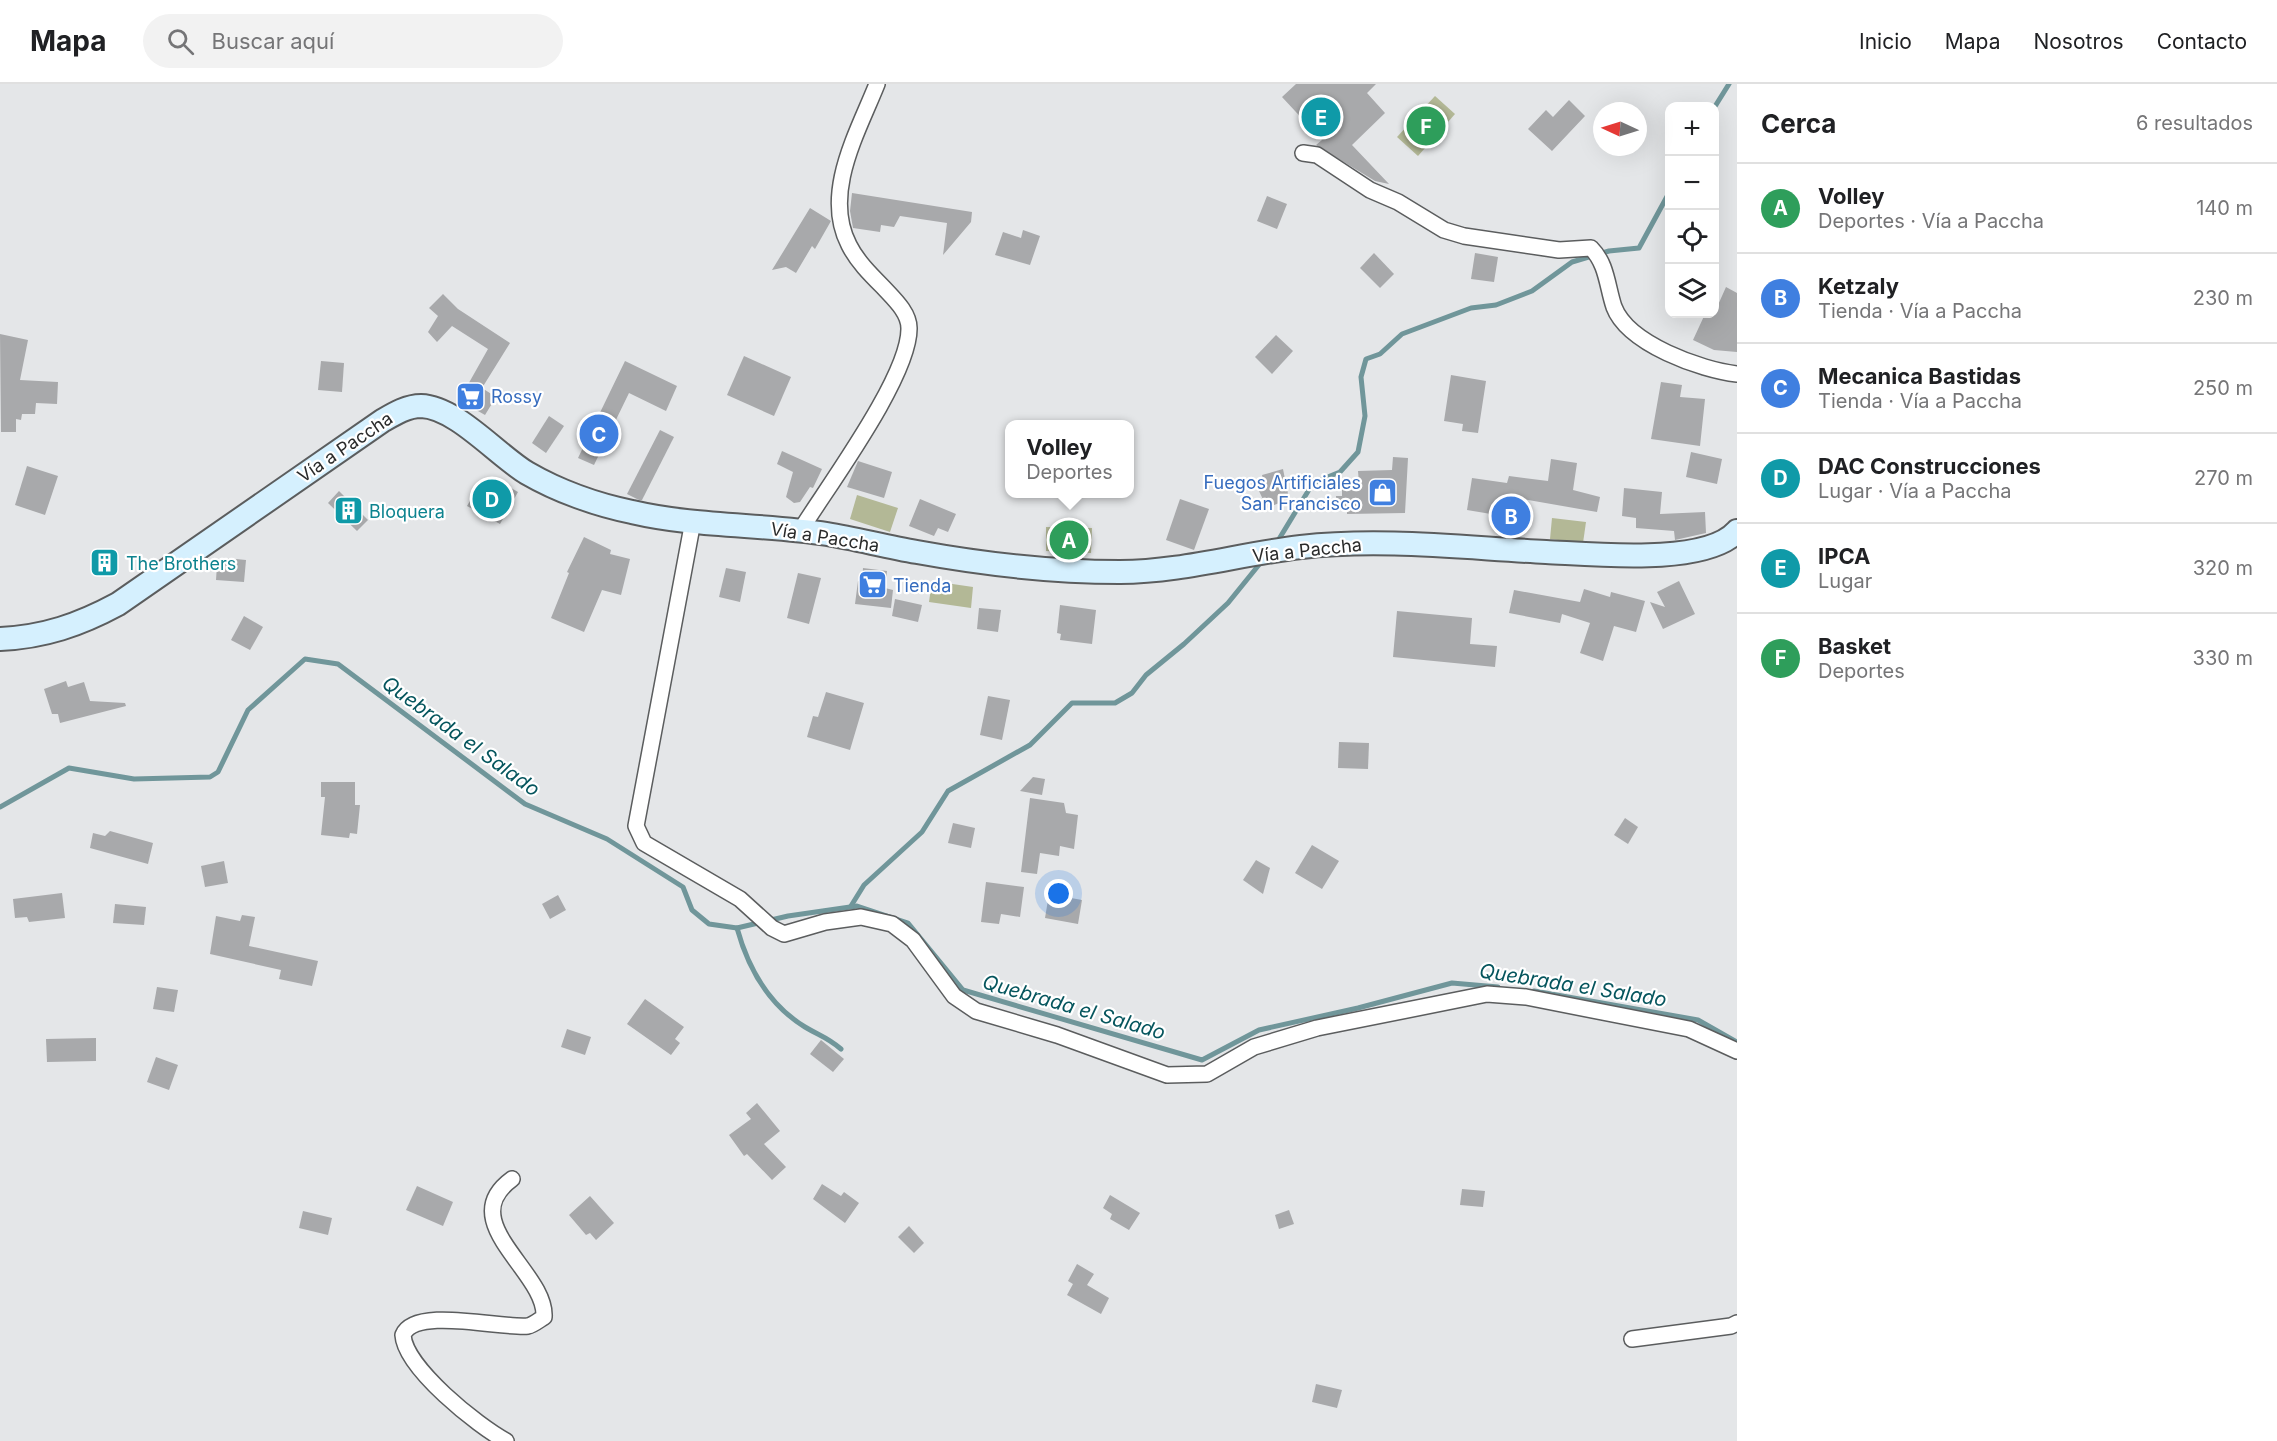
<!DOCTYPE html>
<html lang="es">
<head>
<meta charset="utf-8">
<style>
  :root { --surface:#fff; --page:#f2f2f2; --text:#202124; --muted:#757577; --line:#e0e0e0; --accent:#db2777 }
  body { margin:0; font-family:Inter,sans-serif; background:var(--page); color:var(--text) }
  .controls { position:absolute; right:18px; top:18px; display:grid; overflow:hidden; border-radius:12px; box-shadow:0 6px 24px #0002 }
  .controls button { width:54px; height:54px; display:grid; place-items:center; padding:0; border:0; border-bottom:2px solid var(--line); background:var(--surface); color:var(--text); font:30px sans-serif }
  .compass { position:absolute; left:1593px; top:18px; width:54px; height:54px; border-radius:50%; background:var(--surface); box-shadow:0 6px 24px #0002; rotate:274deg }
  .you { position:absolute; left:1059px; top:810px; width:21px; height:21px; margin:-15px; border:4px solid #fff; border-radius:50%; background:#1a73e8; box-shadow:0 0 0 9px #1a73e833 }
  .badge { display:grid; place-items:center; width:39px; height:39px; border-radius:50%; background:var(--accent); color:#fff; font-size:20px; font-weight:700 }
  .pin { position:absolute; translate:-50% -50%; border:3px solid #fff; box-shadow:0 2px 6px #0006 }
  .popup { position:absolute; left:1005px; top:336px; width:129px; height:78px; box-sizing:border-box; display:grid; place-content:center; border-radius:12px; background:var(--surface); filter:drop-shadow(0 2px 4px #0005); font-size:20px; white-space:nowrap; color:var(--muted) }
  .popup b { font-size:22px; color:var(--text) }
  .popup::after { content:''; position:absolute; left:50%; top:100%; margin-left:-12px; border:12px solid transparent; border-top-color:var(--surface) }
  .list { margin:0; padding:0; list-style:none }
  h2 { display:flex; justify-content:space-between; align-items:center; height:78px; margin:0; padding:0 24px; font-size:26px }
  h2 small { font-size:20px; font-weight:400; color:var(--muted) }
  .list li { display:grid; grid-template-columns:39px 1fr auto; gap:18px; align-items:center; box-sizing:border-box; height:90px; padding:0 24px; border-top:2px solid var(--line) }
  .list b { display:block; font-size:22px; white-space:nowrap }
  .list p { margin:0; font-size:20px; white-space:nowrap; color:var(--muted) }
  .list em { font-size:20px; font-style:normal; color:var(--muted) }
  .icon { flex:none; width:33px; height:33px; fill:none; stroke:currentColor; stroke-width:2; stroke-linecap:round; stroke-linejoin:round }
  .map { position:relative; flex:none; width:1737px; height:1357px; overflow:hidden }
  header { display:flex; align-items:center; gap:36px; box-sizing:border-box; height:84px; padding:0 30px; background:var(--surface); border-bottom:2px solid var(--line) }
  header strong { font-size:28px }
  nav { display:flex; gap:33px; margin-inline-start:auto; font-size:21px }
  .search { width:420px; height:54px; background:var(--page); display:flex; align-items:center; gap:15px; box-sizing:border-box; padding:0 21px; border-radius:33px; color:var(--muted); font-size:22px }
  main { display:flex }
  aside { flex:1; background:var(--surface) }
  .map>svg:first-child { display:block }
  .green { fill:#b3b896 }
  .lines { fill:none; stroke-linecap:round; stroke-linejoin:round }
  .stream { stroke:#70969a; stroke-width:5 }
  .building { fill:#a8a9ab }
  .minor-casing { stroke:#5b5d5e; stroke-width:18 }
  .secondary-casing { stroke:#5b5d5e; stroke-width:26 }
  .minor { stroke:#fff; stroke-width:15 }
  .secondary { stroke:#d5f0fe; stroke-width:22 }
  .labels { text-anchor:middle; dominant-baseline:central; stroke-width:4.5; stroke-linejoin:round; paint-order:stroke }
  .shop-label { font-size:18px; fill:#366cbe; stroke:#fff; text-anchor:start }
  .street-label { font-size:18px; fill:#2a2b2b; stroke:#fff }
  .culture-label { font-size:18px; fill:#0d838f; stroke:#fff; text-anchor:start }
  .water-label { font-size:20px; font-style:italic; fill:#05555d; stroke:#fff }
</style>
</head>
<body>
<header>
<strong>Mapa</strong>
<div class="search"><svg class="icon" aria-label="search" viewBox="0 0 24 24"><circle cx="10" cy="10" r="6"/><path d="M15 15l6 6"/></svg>Buscar aquí</div>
<nav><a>Inicio</a><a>Mapa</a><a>Nosotros</a><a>Contacto</a></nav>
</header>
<main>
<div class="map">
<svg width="1737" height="1357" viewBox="0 0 1737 1357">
  <rect width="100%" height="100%" fill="#e4e6e8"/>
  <g class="green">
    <path d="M1435 12 1455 30 1418 72 1397 53Z"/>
    <path d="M857 411 898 424 890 448 850 435Z"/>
    <path d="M1552 434 1586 438 1583 459 1550 455Z"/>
    <path d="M1046 443 1092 444 1091 469 1046 467Z"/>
    <path d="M932 497 973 503 971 524 929 518Z"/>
  </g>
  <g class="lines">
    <g class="stream">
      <path d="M1714 24 1729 0"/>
      <path d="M1276 460 1313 399 1340 388 1358 368 1365 332 1361 293 1366 275 1380 270 1402 250 1471 224 1496 221 1532 207 1572 178 1609 167 1639 164 1670 107"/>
      <path d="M0 723 69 684 134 695 210 693 218 688 248 626 305 575 338 580 525 720 607 755 683 803 692 826 709 840 737 844 788 832 857 822 908 839 963 906 1202 976 1259 946 1358 924 1452 899 1498 903"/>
      <path d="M851 822 864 801 922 748 948 707 1030 661 1072 619H1115L1132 609 1146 591 1184 560 1228 519 1262 477"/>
      <path d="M737 844C748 884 769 921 805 943 820 952 827 953 841 965"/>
      <path d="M1534 907 1698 936 1737 958"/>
    </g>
  </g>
  <g class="building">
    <path d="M1296 0H1376L1367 9 1385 29 1352 61 1389 100 1375 97 1316 61 1322 56 1282 13Z"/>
    <path d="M1569 16 1585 32 1552 67 1528 45 1546 26 1553 33Z"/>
    <path d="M852 109 972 128 971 138 943 171 947 139 900 132 894 143 881 141 880 148 853 144 850 127Z"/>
    <path d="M1267 112 1287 120 1277 145 1257 137Z"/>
    <path d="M810 124 831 137 815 165 812 162 796 189 786 183 772 186Z"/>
    <path d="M1023 146 1040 152 1030 181 995 171 1003 148 1021 154Z"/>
    <path d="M1374 169 1394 190 1380 204 1360 184Z"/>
    <path d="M1475 169 1498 173 1494 198 1471 195Z"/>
    <path d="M1726 203 1737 209V268L1714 266 1693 256 1705 230H1714Z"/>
    <path d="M443 210 458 225 510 259 482 304 496 313 485 331 471 323 467 326 457 320 488 265 452 242 437 258 428 248 438 232 429 224Z"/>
    <path d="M0 250 28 256 20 296 58 298 57 320 36 319 35 330H22L21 336 16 335V348H1Z"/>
    <path d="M1276 251 1293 267 1272 290 1255 273Z"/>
    <path d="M744 272 791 293 774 332 727 311Z"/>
    <path d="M321 277 344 279 342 308 318 306Z"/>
    <path d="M625 277 677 302 666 327 629 309 594 381 578 374Z"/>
    <path d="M1451 291 1486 297 1478 349 1462 347 1463 340 1444 337Z"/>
    <path d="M1661 298 1682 301 1680 313 1705 315 1700 362 1651 355Z"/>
    <path d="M549 332 564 342 546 369 532 359Z"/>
    <path d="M660 346 674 353 642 416H639L627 410Z"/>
    <path d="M782 367 822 385 813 404 810 403 800 418 794 419 786 413 793 388 777 380Z"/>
    <path d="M1691 368 1722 375 1717 400 1686 393Z"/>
    <path d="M1393 373 1408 374 1405 429 1347 430V425H1336V412H1342V399H1359L1358 387 1392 386Z"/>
    <path d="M1551 375 1577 379 1573 406 1600 413 1597 428 1522 415 1517 452 1501 450 1503 432 1467 426 1472 394 1507 399 1509 392 1548 397Z"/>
    <path d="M858 377 892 388 884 414 847 403Z"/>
    <path d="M27 382 58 392 45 431 15 421Z"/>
    <path d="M1283 385 1289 415 1267 424 1259 407 1265 404 1262 391Z"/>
    <path d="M492 393 518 408 500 440 467 422 477 405 483 408Z"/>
    <path d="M1624 404 1662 408 1660 430 1705 428 1706 449 1675 456 1674 447 1636 444V434L1622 432Z"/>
    <path d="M339 407 368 436 357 447 328 419Z"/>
    <path d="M920 415 956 430 948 448 938 444 934 452 909 442Z"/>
    <path d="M1180 415 1209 425 1194 466 1166 456Z"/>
    <path d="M584 453 611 466 610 470 630 475 621 511 602 506 584 548 551 534 569 489 567 488Z"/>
    <path d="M226 474 246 476 244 498 216 496 217 481H225Z"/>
    <path d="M726 484 746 488 740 518 719 513Z"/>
    <path d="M863 484 887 487 885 504 893 506 891 524 855 520 858 497 862 498Z"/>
    <path d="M798 489 821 494 809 540 787 534Z"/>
    <path d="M1679 497 1695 530 1663 545 1650 518 1665 523 1657 508Z"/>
    <path d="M1584 505 1610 513 1611 508 1645 517 1636 548 1614 542 1603 577 1580 569 1590 539 1562 530 1560 539 1509 529 1514 506 1580 518Z"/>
    <path d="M895 515 922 521 918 538 892 532Z"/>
    <path d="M1060 521 1096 526 1092 560 1060 556 1061 550 1057 549Z"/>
    <path d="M979 524 1001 526 998 548 977 545Z"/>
    <path d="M1397 527 1472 534 1470 560 1497 562 1495 583 1393 573Z"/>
    <path d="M244 532 263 543 250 566 231 556Z"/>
    <path d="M66 597 68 603 84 598 90 617 125 619 126 622 60 639 58 630H52L44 605Z"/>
    <path d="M826 608 864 619 850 666 807 653 813 632 818 633Z"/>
    <path d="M988 612 1010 616 1002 656 980 651Z"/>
    <path d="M1339 658 1369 659 1368 685 1338 684Z"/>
    <path d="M1033 693 1045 695 1042 711 1020 707Z"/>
    <path d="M321 698H355V721H360L357 750 350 749 349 754 321 751 325 713H321Z"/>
    <path d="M1030 714 1064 719 1066 729 1078 731 1074 765 1060 762 1059 772 1040 769 1037 790 1021 788Z"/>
    <path d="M1625 734 1638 743 1628 760 1614 751Z"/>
    <path d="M953 739 975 744 971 764 948 759Z"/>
    <path d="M110 747 153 759 148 780 90 764 93 749 105 752Z"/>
    <path d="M1312 761 1339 777 1322 805 1295 789Z"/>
    <path d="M1256 776 1270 784 1263 810 1243 796Z"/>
    <path d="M224 777 228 799 205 803 201 782Z"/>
    <path d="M986 798 1024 803 1020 833 1001 830 999 840 981 838Z"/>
    <path d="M62 809 65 834 29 838 27 833 15 834 13 815Z"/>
    <path d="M1049 810 1082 816 1078 840 1045 834Z"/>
    <path d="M558 811 566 826 550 835 542 820Z"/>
    <path d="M115 820 146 823 144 841 113 839Z"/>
    <path d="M242 831 255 833 249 862 318 877 312 902 279 895 281 886 210 870 216 832 240 837Z"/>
    <path d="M157 903 178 906 174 928 153 925Z"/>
    <path d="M645 915 684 943 675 955 680 959 671 971 627 940Z"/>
    <path d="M567 945 591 953 585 971 561 963Z"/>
    <path d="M96 954V977L47 978 46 955Z"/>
    <path d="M821 956 844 975 833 988 810 970Z"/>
    <path d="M156 973 178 981 169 1006 147 998Z"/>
    <path d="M757 1019 780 1047 764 1060 786 1083 772 1096 747 1070 744 1072 729 1051 751 1035 746 1029Z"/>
    <path d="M822 1100 841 1112 844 1108 859 1119 845 1139 813 1115Z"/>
    <path d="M417 1102 453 1118 443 1142 406 1126Z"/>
    <path d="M1462 1105 1485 1107 1483 1123 1460 1121Z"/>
    <path d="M1110 1111 1140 1129 1129 1146 1110 1135 1112 1130 1103 1124Z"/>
    <path d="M590 1112 614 1139 596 1156 590 1149 586 1151 569 1131Z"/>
    <path d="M1289 1126 1294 1140 1279 1145 1275 1131Z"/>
    <path d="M303 1127 332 1134 328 1151 299 1144Z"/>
    <path d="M909 1142 924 1159 914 1169 898 1153Z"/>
    <path d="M1077 1180 1094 1190 1087 1201 1109 1214 1101 1230 1067 1211 1073 1200 1068 1197Z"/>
    <path d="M1316 1300 1342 1306 1337 1324 1312 1318Z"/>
  </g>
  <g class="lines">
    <defs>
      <g id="minor">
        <path d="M1303 69 1317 71 1370 106 1398 118 1444 146 1464 152 1559 166 1591 164C1607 180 1607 202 1614 223 1628 260 1701 286 1737 290"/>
        <path d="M693 437 636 742 644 759 740 815 772 844 784 850 825 838 861 833 892 840 913 856 954 912 976 927 1057 951 1167 991 1207 990 1254 963 1317 944 1487 910 1526 913 1689 945 1737 967"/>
        <path d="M800 447C828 402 910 292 909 244 909 228 893 214 883 203 870 190 857 177 849 161 822 109 858 48 877 0"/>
        <path d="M1632 1255 1731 1242 1737 1239"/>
        <path d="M506 1357C478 1342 405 1284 403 1251 415 1222 502 1245 528 1242 533 1241 539 1236 544 1233 547 1188 453 1138 512 1095"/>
      </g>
      <path id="secondary" d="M0 555C44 553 79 541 118 520L382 337C394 330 407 322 421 322 456 323 497 371 527 389 558 407 597 421 632 428 696 443 763 440 827 450 857 455 887 463 917 468 983 480 1052 488 1120 488 1181 488 1240 470 1301 463 1382 454 1465 464 1546 468 1592 470 1706 482 1737 447"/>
    </defs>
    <use href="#minor" class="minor-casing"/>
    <use href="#secondary" class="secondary-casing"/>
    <use href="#minor" class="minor"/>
    <use href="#secondary" class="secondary"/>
  </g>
  <defs>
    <symbol id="supermarket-square" viewBox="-11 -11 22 22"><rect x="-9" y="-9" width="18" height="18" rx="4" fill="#3f7fe0" stroke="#fff"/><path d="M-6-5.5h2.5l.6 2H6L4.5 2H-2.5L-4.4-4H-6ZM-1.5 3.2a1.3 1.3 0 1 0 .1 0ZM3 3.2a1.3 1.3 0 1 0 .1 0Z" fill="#fff"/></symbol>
    <symbol id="shop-square" viewBox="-11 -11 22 22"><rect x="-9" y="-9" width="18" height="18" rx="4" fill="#3f7fe0" stroke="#fff"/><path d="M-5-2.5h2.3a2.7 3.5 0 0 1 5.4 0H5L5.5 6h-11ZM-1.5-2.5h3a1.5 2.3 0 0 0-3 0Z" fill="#fff"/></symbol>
    <symbol id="building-square" viewBox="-11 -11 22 22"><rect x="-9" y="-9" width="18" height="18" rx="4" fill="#0f9aa8" stroke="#fff"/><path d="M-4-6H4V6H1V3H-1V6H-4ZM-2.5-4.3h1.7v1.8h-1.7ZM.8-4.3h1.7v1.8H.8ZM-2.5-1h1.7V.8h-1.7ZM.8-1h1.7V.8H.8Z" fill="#fff"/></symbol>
  </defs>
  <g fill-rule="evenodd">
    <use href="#supermarket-square" x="454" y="296" width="33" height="33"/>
    <use href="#shop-square" x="1366" y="392" width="33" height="33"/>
    <use href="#building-square" x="332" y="410" width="33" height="33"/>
    <use href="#building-square" x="88" y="462" width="33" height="33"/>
    <use href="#supermarket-square" x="856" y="484" width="33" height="33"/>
  </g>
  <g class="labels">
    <g class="shop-label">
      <text x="491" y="312">Rossy</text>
      <text x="1361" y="398" text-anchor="end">Fuegos Artificiales<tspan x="1361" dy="21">San Francisco</tspan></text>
      <text x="893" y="501">Tienda</text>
    </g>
    <g class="street-label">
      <text transform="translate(345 363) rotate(-34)">Vía a Paccha</text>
      <text transform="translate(825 453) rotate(9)">Vía a Paccha</text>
      <text transform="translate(1307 466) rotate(-6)">Vía a Paccha</text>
    </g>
    <g class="culture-label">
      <text x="369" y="427">Bloquera</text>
      <text x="126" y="479">The Brothers</text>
    </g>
    <g class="water-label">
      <text transform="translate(461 652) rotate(36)">Quebrada el Salado</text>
      <text transform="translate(1573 901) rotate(9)">Quebrada el Salado</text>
      <text transform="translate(1074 923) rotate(16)">Quebrada el Salado</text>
    </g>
  </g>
</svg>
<div class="controls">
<button>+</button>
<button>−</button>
<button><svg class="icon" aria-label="locate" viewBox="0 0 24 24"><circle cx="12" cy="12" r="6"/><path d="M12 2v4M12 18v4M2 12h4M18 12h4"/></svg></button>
<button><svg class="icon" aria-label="layers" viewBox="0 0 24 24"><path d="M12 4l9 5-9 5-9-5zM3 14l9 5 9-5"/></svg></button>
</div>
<svg class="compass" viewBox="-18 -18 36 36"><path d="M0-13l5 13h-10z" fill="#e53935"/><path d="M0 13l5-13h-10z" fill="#757577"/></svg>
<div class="you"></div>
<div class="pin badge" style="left:1069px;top:456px;background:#2e9e5b">A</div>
<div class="popup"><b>Volley</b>Deportes</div>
<div class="pin badge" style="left:1511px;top:432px;background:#3f7fe0">B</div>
<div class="pin badge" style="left:599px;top:350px;background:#3f7fe0">C</div>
<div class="pin badge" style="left:492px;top:415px;background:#0f9aa8">D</div>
<div class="pin badge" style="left:1321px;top:33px;background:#0f9aa8">E</div>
<div class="pin badge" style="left:1426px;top:42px;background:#2e9e5b">F</div>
</div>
<aside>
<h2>Cerca<small>6 resultados</small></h2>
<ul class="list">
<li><span class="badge" style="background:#2e9e5b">A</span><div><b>Volley</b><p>Deportes · Vía a Paccha</p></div><em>140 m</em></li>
<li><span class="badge" style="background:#3f7fe0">B</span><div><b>Ketzaly</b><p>Tienda · Vía a Paccha</p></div><em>230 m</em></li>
<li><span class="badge" style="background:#3f7fe0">C</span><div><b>Mecanica Bastidas</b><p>Tienda · Vía a Paccha</p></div><em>250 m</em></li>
<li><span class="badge" style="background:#0f9aa8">D</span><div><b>DAC Construcciones</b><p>Lugar · Vía a Paccha</p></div><em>270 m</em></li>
<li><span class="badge" style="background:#0f9aa8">E</span><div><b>IPCA</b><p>Lugar</p></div><em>320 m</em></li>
<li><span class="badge" style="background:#2e9e5b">F</span><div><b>Basket</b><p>Deportes</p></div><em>330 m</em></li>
</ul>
</aside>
</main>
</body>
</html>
